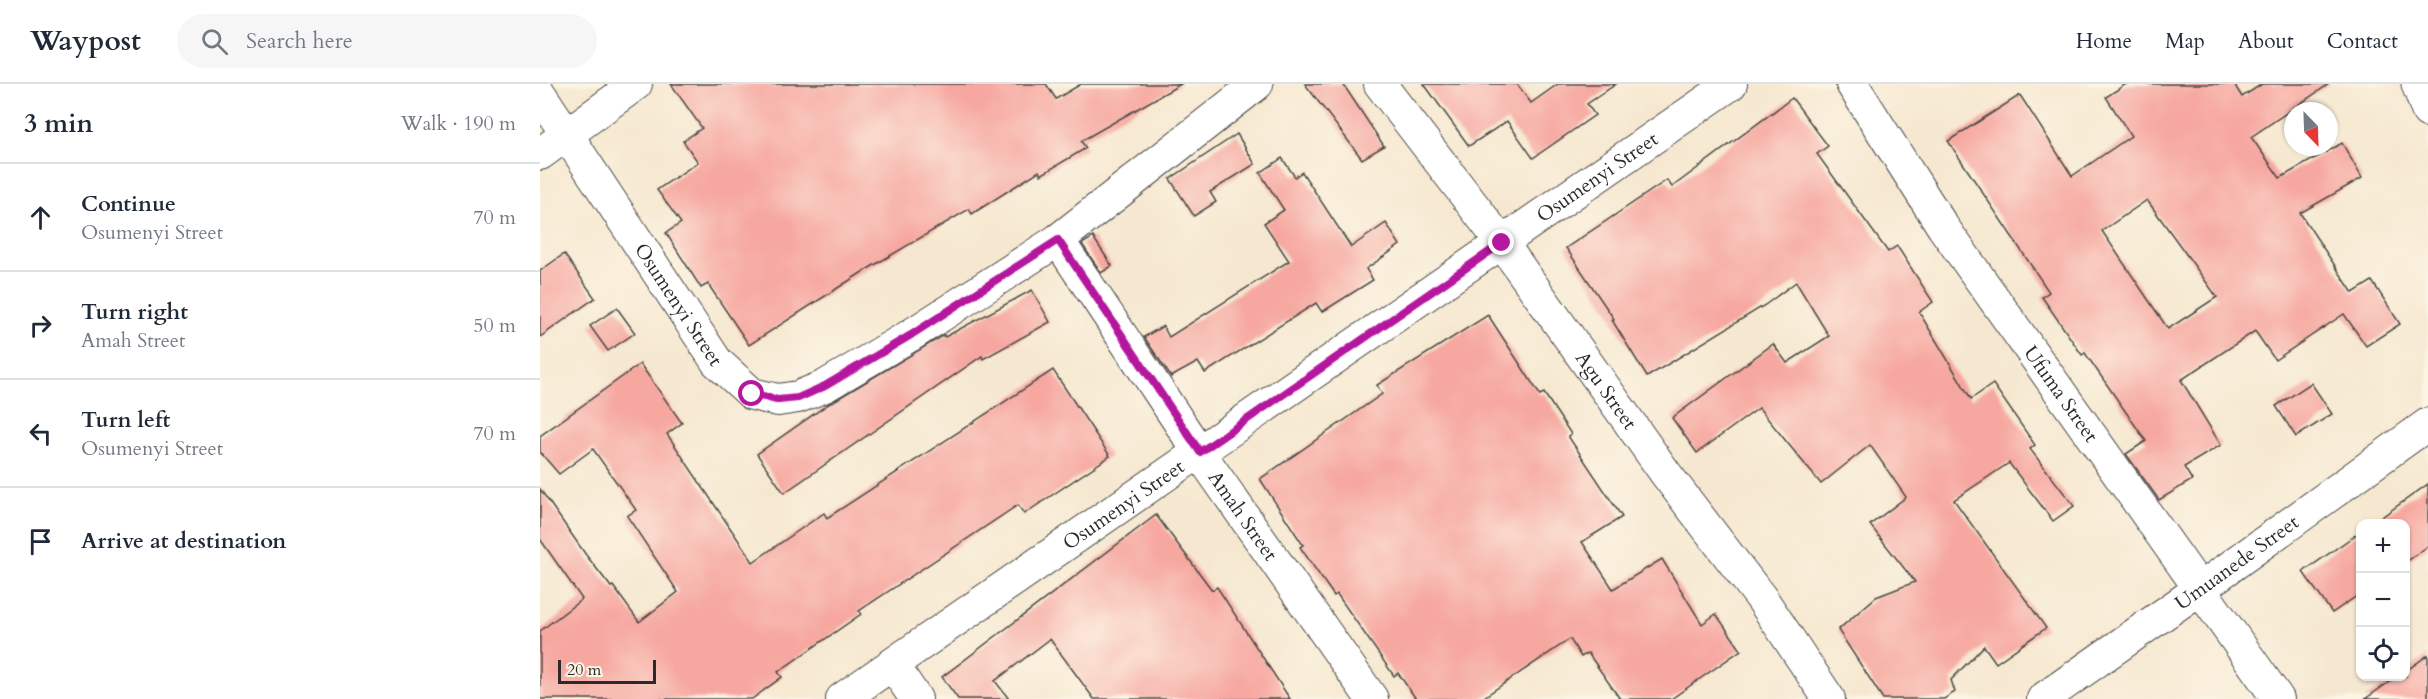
<!DOCTYPE html>
<html lang="en">
<head>
<meta charset="utf-8">
<style>
  :root { --surface:#fff; --page:#f6f6f7; --text:#1f2937; --muted:#747a83; --line:#e0e1e3 }
  body { margin:0; font-family:Cardo,serif; background:var(--page); color:var(--text) }
  .controls { position:absolute; right:18px; bottom:18px; display:grid; overflow:hidden; border-radius:12px; box-shadow:0 2px 4px #0004 }
  .controls button { width:54px; height:54px; display:grid; place-items:center; padding:0; border:0; border-bottom:2px solid var(--line); background:var(--surface); color:var(--text); font:30px sans-serif }
  .compass { position:absolute; left:1744px; top:18px; width:54px; height:54px; border-radius:50%; background:var(--surface); box-shadow:0 2px 4px #0004; rotate:157deg }
  .scale { position:absolute; left:18px; bottom:15px; width:98px; box-sizing:border-box; padding-left:6px; border:3px solid #2b2b2b; border-top:0; font-size:16px; line-height:21px; white-space:nowrap; color:#2b2b2b; -webkit-text-stroke:4px #fcf5e5; paint-order:stroke }
  .stop { position:absolute; width:18px; height:18px; margin:-14px; border:4px solid #b5179e; border-radius:50%; background:#fff }
  .stop.end { background:#b5179e; border-color:#fff; box-shadow:0 2px 6px #0008 }
  .list { margin:0; padding:0; list-style:none }
  h2 { display:flex; justify-content:space-between; align-items:center; height:78px; margin:0; padding:0 24px; font-size:26px }
  h2 small { font-size:20px; font-weight:400; color:var(--muted) }
  .list li { display:grid; grid-template-columns:39px 1fr auto; gap:18px; align-items:center; box-sizing:border-box; height:108px; padding:0 24px; border-top:2px solid var(--line) }
  .list b { display:block; font-size:22px; white-space:nowrap }
  .list p { margin:0; font-size:20px; white-space:nowrap; color:var(--muted) }
  .list em { font-size:20px; font-style:normal; color:var(--muted) }
  .icon { flex:none; width:33px; height:33px; fill:none; stroke:currentColor; stroke-width:2; stroke-linecap:round; stroke-linejoin:round }
  .map { position:relative; flex:none; width:1888px; height:615px; overflow:hidden }
  header { display:flex; align-items:center; gap:36px; box-sizing:border-box; height:84px; padding:0 30px; background:var(--surface); border-bottom:2px solid var(--line) }
  header strong { font-size:28px }
  nav { display:flex; gap:33px; margin-inline-start:auto; font-size:21px }
  .search { width:420px; height:54px; background:var(--page); display:flex; align-items:center; gap:15px; box-sizing:border-box; padding:0 21px; border-radius:33px; color:var(--muted); font-size:22px }
  main { display:flex }
  aside { flex:1; background:var(--surface) }
  .map>svg:first-child { display:block }
  .building { fill:#f6a7a0; fill-rule:evenodd }
  .lines { fill:none; stroke-linecap:round; stroke-linejoin:round }
  .street-casing { stroke:#494744; stroke-width:34 }
  .primary-casing { stroke:#494744; stroke-width:35 }
  .street { stroke:#fff; stroke-width:32 }
  .primary { stroke:#fff; stroke-width:33 }
  .route { stroke:#b5179e; stroke-width:8 }
  .labels { text-anchor:middle; dominant-baseline:central; stroke-width:4.5; stroke-linejoin:round; paint-order:stroke }
  .street-label { font-size:20px; fill:#2b2b2b; stroke:#fcf5e5 }
</style>
</head>
<body>
<header>
<strong>Waypost</strong>
<div class="search"><svg class="icon" aria-label="search" viewBox="0 0 24 24"><circle cx="10" cy="10" r="6"/><path d="M15 15l6 6"/></svg>Search here</div>
<nav><a>Home</a><a>Map</a><a>About</a><a>Contact</a></nav>
</header>
<main>
<aside>
<h2>3 min<small>Walk · 190 m</small></h2>
<ul class="list">
<li><svg class="icon" aria-label="ahead" viewBox="0 0 24 24"><path d="M12 20V5M6 11l6-6 6 6"/></svg><div><b>Continue</b><p>Osumenyi Street</p></div><em>70 m</em></li>
<li><svg class="icon" aria-label="right" viewBox="0 0 24 24"><path d="M7 20v-9h11M14 6l5 5-5 5"/></svg><div><b>Turn right</b><p>Amah Street</p></div><em>50 m</em></li>
<li><svg class="icon" aria-label="left" viewBox="0 0 24 24"><path d="M17 20v-9H6M10 6l-5 5 5 5"/></svg><div><b>Turn left</b><p>Osumenyi Street</p></div><em>70 m</em></li>
<li><svg class="icon" aria-label="arrive" viewBox="0 0 24 24"><path d="M6 21V4h12l-3 4 3 4H6"/></svg><div><b>Arrive at destination</b></div></li>
</ul>
</aside>
<div class="map">
<svg width="1888" height="615" viewBox="0 0 1888 615">
  <rect width="100%" height="100%" fill="#fcf5e5"/>
  <filter id="ink" filterUnits="userSpaceOnUse"><feTurbulence type="fractalNoise" baseFrequency=".0167" numOctaves="2"/><feDisplacementMap in="SourceGraphic" scale="12" xChannelSelector="R" yChannelSelector="G"/><feConvolveMatrix kernelMatrix="1 2 1 2 8 2 1 2 1" color-interpolation-filters="sRGB"/></filter>
  <filter id="wash" filterUnits="userSpaceOnUse"><feTurbulence type="fractalNoise" baseFrequency=".008" numOctaves="4" result="noise"/><feDisplacementMap in="SourceGraphic" scale="24" xChannelSelector="R" yChannelSelector="G"/><feGaussianBlur stdDeviation="1.35" result="paint"/><feColorMatrix in="noise" values="0 0 0 0 0 0 0 0 0 0 0 0 0 0 0 0 0 1.4 0 .05"/><feComposite in="paint" operator="in"/></filter>
  <g filter="url(#wash)">
    <rect width="100%" height="100%" fill="#f6e8d0"/>
    <g id="blocks">
      <g class="building">
        <path d="M131 0H506L516 15 541 0H641L541 57 546 64 501 91 499 87 432 130 429 125 321 189 209 261 168 200 161 204 126 149 141 139 117 106 158 78 143 57 162 44Z"/>
        <path d="M765 0H803L844 62 822 75Z"/>
        <path d="M884 0H977L991 19 1018 0H1076L1047 20 1055 31 993 74 967 37 929 62Z"/>
        <path d="M1586 0H1694L1702 13 1722 0H1789L1711 53 1740 94 1802 59 1822 94 1760 129 1813 209 1832 197 1860 240 1826 262 1804 230 1735 276 1715 247 1641 296 1681 361 1644 383 1652 396 1619 416 1586 370 1606 357 1545 269 1542 271 1502 213 1509 208 1408 57 1480 11 1532 92 1591 52 1566 13ZM1607 116 1677 213 1628 245 1562 147Z"/>
        <path d="M1252 14 1288 62 1277 70 1348 168 1357 162 1393 218 1379 228 1431 315 1453 300 1495 361 1490 365 1534 422 1513 437 1469 379 1414 416 1506 544 1456 579 1444 562 1411 596 1415 608 1404 615H1343L1298 546 1336 513 1375 498 1330 441 1366 413 1330 361 1281 400 1219 324 1157 369 1132 334 1233 260 1247 279 1289 252 1256 198 1225 221 1107 293 1072 236 1074 235 1026 164 1127 96 1132 103Z"/>
        <path d="M697 50 715 80 670 108 676 118 654 132 630 95Z"/>
        <path d="M742 74 755 93 762 88 811 163 846 139 860 161 826 185 833 196 782 228 776 219 665 289 658 278 631 293 604 253 623 242 629 253 749 177 724 139 744 126 720 89Z"/>
        <path d="M553 153 572 182 561 189 542 160Z"/>
        <path d="M24 170 55 214 0 253V187Z"/>
        <path d="M492 206 510 238 443 275 442 272 244 409 217 370 287 321 404 251 405 253Z"/>
        <path d="M77 224 95 249 68 267 50 242Z"/>
        <path d="M948 231 1000 311 1004 309 1031 350 1028 352 1082 433 1042 458 1073 505 1122 475 1162 540 1176 530 1201 566 1131 615H1080L1048 569 1041 573 1030 555 941 615H876L858 589 854 592 797 510 794 512 760 463 763 461 720 395 842 310 837 301Z"/>
        <path d="M100 280 142 339 127 350 213 478 284 429 287 434 513 286 570 372 484 430 478 421 319 527 321 530 238 588 242 593 212 615H0V547L42 515 0 455V405L46 471 71 503 73 502 99 538 138 508 87 432 96 426 53 365 19 390 0 368V352Z"/>
        <path d="M1771 299 1792 330 1756 353 1736 322Z"/>
        <path d="M1888 400V462L1866 478V440H1832Z"/>
        <path d="M616 431 672 506 677 503 750 615H554L510 555 455 597 469 615H418L402 593Z"/>
        <path d="M1821 447V509L1792 529 1763 488Z"/>
        <path d="M1888 571V615H1825L1858 592H1866V587Z"/>
      </g>
    </g>
  </g>
  <g filter="url(#ink)">
    <use href="#blocks" fill-opacity="0" stroke="#494744" stroke-width="1.5"/>
    <g class="lines">
      <defs>
        <g id="street">
          <path id="s1" d="M840 0 962 159 1126 390 1222 515 1289 615"/>
          <path id="s2" d="M1312 0 1403 143 1738 615"/>
          <path id="s3" d="M0 10 177 278 212 310 238 316 258 313 285 302 371 251 518 156 717 0"/>
          <path d="M0 70 96 0"/>
          <path id="s4" d="M518 156 663 374 832 615"/>
          <path d="M353 581 376 615"/>
          <path id="s5" d="M302 615 1191 0"/>
          <path id="s6" d="M1503 615 1661 504 1888 340"/>
        </g>
        <path id="primary" d="M1878 0 1888 27"/>
      </defs>
      <use href="#street" class="street-casing"/>
      <use href="#primary" class="primary-casing"/>
      <use href="#street" class="street"/>
      <use href="#primary" class="primary"/>
    </g>
  </g>
  <g class="lines" filter="url(#ink)">
    <path class="route" d="M212 310 238 316 258 314 285 302 371 251 518 156 660 368 962 159"/>
  </g>
  <g class="labels">
    <g class="street-label">
      <text stroke="none"><textPath href="#s5" startOffset="918">Osumenyi Street</textPath></text>
      <text stroke="none"><textPath href="#s3" startOffset="252">Osumenyi Street</textPath></text>
      <text stroke="none"><textPath href="#s1" startOffset="381">Agu Street</textPath></text>
      <text stroke="none"><textPath href="#s2" startOffset="374">Ufuma Street</textPath></text>
      <text stroke="none"><textPath href="#s5" startOffset="342">Osumenyi Street</textPath></text>
      <text stroke="none"><textPath href="#s4" startOffset="332">Amah Street</textPath></text>
      <text stroke="none"><textPath href="#s6" startOffset="237">Umuanede Street</textPath></text>
    </g>
  </g>
</svg>
<div class="controls">
<button>+</button>
<button>−</button>
<button><svg class="icon" aria-label="locate" viewBox="0 0 24 24"><circle cx="12" cy="12" r="6"/><path d="M12 2v4M12 18v4M2 12h4M18 12h4"/></svg></button>
</div>
<svg class="compass" viewBox="-18 -18 36 36"><path d="M0-13l5 13h-10z" fill="#e53935"/><path d="M0 13l5-13h-10z" fill="#747a83"/></svg>
<div class="scale">20 m</div>
<div class="stop" style="left:212px;top:310px"></div>
<div class="stop end" style="left:962px;top:159px"></div>
</div>
</main>
</body>
</html>
